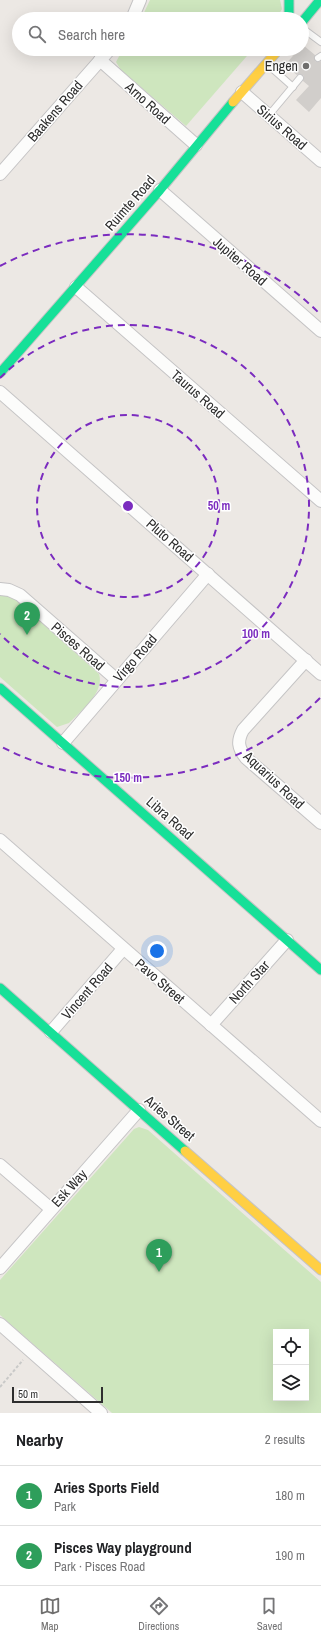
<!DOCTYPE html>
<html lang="en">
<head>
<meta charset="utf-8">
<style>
  :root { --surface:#fff; --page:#f6f6f6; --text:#202124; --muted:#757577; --line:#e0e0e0; --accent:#706f6e }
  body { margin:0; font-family:"Archivo Narrow",sans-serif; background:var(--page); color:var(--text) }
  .controls { position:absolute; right:12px; bottom:12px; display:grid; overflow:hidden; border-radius:0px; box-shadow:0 4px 16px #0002 }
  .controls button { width:36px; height:36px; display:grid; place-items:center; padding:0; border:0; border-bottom:1px solid var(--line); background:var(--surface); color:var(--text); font:20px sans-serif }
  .scale { position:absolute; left:12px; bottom:10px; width:91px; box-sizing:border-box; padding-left:4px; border:2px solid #2e2e2e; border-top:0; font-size:11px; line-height:14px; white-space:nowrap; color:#2e2e2e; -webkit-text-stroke:3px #fff; paint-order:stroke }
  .you { position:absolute; left:157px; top:951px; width:14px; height:14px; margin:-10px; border:3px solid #fff; border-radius:50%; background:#1a73e8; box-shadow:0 0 0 6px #1a73e833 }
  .badge { display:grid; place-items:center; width:26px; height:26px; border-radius:50%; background:var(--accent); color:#fff; font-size:13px; font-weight:700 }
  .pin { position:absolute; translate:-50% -33px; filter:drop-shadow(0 1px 2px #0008) }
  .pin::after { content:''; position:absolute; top:21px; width:14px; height:12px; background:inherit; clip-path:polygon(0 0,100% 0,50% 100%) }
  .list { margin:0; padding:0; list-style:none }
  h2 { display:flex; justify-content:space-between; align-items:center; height:52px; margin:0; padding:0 16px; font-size:17px }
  h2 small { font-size:13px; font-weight:400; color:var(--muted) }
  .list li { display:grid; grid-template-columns:26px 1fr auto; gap:12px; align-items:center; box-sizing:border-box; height:60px; padding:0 16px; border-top:1px solid var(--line) }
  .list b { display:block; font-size:15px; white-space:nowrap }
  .list p { margin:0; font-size:13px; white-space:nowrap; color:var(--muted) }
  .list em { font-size:13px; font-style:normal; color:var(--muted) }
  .icon { flex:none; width:22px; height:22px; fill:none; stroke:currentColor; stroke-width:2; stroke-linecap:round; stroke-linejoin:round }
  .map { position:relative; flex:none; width:321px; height:1413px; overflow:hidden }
  .search { position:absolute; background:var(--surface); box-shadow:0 4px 16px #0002; left:12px; right:12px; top:12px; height:44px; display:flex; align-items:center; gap:10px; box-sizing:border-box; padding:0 14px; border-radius:22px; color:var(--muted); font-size:15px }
  .sheet { height:172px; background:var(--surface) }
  nav { display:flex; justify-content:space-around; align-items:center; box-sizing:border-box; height:56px; border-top:1px solid var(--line); background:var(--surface); font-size:11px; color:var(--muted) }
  nav a { display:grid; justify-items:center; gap:2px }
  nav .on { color:var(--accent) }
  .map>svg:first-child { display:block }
  .green { fill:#cee6be; fill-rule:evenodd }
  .building { fill:#d1cecb }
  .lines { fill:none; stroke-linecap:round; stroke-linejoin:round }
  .lane-casing { stroke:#c5c4c5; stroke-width:8 }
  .street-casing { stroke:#c5c4c5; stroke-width:14 }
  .fast-casing { stroke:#c5c4c5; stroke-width:11 }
  .slow-casing { stroke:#c5c4c5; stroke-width:11 }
  .path { stroke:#c9c9c8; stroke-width:2; stroke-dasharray:3 2; stroke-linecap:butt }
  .lane { stroke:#fcfcfb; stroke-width:6 }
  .street { stroke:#fcfcfb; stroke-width:12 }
  .fast { stroke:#16e098; stroke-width:9 }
  .slow { stroke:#ffcf43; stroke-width:9 }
  .ring { fill:none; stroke:#7b2cbf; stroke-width:2; stroke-dasharray:7 5 }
  .poi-dot { fill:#706f6e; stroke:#fff; stroke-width:1.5 }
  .labels { text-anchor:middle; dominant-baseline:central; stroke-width:3; stroke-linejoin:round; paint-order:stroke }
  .poi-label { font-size:14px; fill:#2e2e2e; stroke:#fff; text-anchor:end }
  .street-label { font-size:14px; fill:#2e2e2e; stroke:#fff }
  .centre { fill:#7b2cbf; stroke:#fff; stroke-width:2 }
  .ring-label { font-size:12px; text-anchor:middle; font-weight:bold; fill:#7b2cbf; stroke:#fff; stroke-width:3; stroke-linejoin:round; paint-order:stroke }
</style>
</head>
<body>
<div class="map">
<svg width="321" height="1413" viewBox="0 0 321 1413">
  <rect width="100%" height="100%" fill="#ece8e4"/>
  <g class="green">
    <path d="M150 0H280L282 9 276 19H141Z"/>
    <path d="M123 49H253L186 126 121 70 116 62Z"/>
    <path d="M0 595H5L15 599 99 674C105 692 81 711 69 723L57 727 0 677Z"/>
    <path d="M139 1127 148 1130 321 1282V1413H112L0 1315V1280L134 1129ZM276 1332H306V1398H276Z"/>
  </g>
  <path class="building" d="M303 45 315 55V61L318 62 321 61V98L309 112 296 100 309 86 303 81 304 76 300 74 297 75 285 65 299 49H302Z"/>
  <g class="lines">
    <defs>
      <g id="lane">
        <path d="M302 28 321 42"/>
        <path d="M318 58 321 56"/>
        <path d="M267 64 293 87"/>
        <path d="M269 115 300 78"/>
      </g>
      <g id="street">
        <path d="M132 19 140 0"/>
        <path d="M100 60 196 145"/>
        <path d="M242 92 321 161"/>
        <path d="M0 174 110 49"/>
        <path d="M160 190 321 331"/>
        <path d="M76 287 321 501"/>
        <path d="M0 392 321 674"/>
        <path d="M0 589 9 590 20 595 117 680"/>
        <path d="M306 660 243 730C237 741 238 748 246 758L321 823"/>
        <path d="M63 743 208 574"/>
        <path d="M0 840 321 1121"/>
        <path d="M211 1025 287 940"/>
        <path d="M51 1032 123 949"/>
        <path d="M0 1165 51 1209"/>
        <path d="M0 1268 139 1110"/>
        <path d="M0 1324 101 1413"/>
      </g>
      <g id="fast">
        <path d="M289 0V19"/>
        <path d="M302 22 320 0"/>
        <path d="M0 373 160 190 233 102"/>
        <path d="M0 688 321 970"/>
        <path d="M0 988 185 1151"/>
      </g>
      <g id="slow">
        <path d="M233 102 279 49"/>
        <path d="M185 1151 321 1270"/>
      </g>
    </defs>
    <use href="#lane" class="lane-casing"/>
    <use href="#street" class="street-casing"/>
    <use href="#fast" class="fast-casing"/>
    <use href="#slow" class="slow-casing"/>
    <path class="path" d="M0 1387 23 1360"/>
    <use href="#lane" class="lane"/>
    <use href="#street" class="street"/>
    <use href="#fast" class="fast"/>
    <use href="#slow" class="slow"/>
  </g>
  <g class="ring">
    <circle cx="128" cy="506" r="91"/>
    <path d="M0 378A181 181 0 1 1 0 634"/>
    <path d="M320 698A272 272 0 0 1 0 746M0 266A272 272 0 0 1 320 314"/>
  </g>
  <circle class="poi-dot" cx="306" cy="66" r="4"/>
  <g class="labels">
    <g class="poi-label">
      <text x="298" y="66">Engen</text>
    </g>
    <g class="street-label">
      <text transform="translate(148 103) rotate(42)">Arno Road</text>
      <text transform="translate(55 111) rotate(-49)">Baakens Road</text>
      <text transform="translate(282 127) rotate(41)">Sirius Road</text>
      <text transform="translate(130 203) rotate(-49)">Ruimte Road</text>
      <text transform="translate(240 261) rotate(41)">Jupiter Road</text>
      <text transform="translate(198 394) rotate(41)">Taurus Road</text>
      <text transform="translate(170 540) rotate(41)">Pluto Road</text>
      <text transform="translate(78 646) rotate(41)">Pisces Road</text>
      <text transform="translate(135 658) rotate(-49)">Virgo Road</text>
      <text transform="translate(274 780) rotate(43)">Aquarius Road</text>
      <text transform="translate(170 818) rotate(41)">Libra Road</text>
      <text transform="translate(160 981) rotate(41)">Pavo Street</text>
      <text transform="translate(249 982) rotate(-48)">North Star</text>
      <text transform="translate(87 991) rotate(-49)">Vincent Road</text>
      <text transform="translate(170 1118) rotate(41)">Aries Street</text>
      <text transform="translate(69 1188) rotate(-48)">Esk Way</text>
    </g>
  </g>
  <circle cx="128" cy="506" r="6" class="centre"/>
  <g class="ring-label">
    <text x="219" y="510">50 m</text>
    <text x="256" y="638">100 m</text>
    <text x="128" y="782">150 m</text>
  </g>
</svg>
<div class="controls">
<button><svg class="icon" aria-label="locate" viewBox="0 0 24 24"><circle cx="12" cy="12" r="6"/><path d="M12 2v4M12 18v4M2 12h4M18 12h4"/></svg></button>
<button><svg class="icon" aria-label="layers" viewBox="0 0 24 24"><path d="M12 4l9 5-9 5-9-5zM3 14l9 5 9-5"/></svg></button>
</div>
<div class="scale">50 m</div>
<div class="you"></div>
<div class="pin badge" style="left:159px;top:1272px;background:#2e9e5b">1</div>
<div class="pin badge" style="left:27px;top:635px;background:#2e9e5b">2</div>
<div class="search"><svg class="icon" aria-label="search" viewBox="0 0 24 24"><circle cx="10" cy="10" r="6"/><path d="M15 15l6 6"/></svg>Search here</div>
</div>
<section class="sheet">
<h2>Nearby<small>2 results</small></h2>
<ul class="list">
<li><span class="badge" style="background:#2e9e5b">1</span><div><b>Aries Sports Field</b><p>Park</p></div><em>180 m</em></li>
<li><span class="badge" style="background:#2e9e5b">2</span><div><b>Pisces Way playground</b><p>Park · Pisces Road</p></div><em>190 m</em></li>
</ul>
</section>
<nav>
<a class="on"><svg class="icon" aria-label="map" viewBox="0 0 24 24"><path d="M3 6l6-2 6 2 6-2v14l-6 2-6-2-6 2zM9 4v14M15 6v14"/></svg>Map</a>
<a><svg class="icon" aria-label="directions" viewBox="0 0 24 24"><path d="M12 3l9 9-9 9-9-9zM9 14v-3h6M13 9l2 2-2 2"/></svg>Directions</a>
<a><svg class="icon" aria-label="saved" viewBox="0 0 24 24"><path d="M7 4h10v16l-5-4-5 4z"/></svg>Saved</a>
</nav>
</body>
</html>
